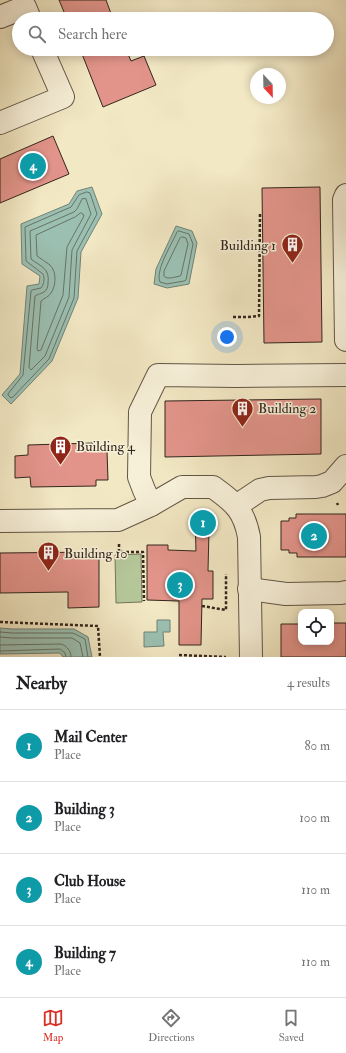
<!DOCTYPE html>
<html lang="en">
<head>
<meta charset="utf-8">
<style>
  :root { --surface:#fff; --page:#f2f2f2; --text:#202124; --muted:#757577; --line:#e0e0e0; --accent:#d93025 }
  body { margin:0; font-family:"IM FELL Double Pica",serif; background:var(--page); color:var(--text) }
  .controls { position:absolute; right:12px; bottom:12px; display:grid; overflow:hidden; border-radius:8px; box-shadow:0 2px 10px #0003 }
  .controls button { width:36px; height:36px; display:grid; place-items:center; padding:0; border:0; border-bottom:1px solid var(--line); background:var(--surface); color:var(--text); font:20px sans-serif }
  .compass { position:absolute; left:250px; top:68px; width:36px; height:36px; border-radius:50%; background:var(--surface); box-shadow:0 2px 10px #0003; rotate:158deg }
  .you { position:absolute; left:227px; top:337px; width:14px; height:14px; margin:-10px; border:3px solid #fff; border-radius:50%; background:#1a73e8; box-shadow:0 0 0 6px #1a73e833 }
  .badge { display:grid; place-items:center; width:26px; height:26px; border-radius:50%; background:var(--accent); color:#fff; font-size:13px; font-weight:700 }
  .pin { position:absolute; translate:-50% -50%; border:2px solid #fff; box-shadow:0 1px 4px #0006 }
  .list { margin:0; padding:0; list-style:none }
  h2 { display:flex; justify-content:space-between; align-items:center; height:52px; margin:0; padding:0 16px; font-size:17px }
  h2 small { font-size:13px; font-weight:400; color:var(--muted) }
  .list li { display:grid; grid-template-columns:26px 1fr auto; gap:12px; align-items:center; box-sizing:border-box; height:72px; padding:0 16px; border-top:1px solid var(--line) }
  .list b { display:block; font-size:15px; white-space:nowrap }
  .list p { margin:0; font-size:13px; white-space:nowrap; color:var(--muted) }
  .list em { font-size:13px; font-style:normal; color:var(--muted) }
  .icon { flex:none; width:22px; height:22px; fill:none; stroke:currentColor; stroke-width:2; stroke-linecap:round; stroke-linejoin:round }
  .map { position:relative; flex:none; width:346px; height:657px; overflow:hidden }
  .search { position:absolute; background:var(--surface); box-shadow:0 2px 10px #0003; left:12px; right:12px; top:12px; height:44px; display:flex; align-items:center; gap:10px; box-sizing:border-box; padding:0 14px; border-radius:22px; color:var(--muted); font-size:15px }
  .sheet { height:340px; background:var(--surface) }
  nav { display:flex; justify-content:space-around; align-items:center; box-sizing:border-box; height:56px; border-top:1px solid var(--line); background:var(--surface); font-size:11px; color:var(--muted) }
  nav a { display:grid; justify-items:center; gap:2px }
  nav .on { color:var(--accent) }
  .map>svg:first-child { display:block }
  .green { fill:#b5c799; stroke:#74765a }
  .water { fill:#9bc0b2; stroke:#718276 }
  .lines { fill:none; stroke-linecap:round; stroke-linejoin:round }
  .shore { stroke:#677367; stroke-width:1 }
  .building { fill:#e2948a; stroke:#33261c }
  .minor-casing { stroke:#635646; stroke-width:24 }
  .path { stroke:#33261c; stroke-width:2.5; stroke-dasharray:3 2; stroke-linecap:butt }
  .minor { stroke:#f7f0d9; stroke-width:22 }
  .labels { text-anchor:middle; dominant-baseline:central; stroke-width:3; stroke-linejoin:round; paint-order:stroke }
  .poi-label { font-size:14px; fill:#33261c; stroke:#f7f0d9; text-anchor:start }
</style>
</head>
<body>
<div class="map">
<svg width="346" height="657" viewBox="0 0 346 657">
  <rect width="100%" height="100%" fill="#f2e8c4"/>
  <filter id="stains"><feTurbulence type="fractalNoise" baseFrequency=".005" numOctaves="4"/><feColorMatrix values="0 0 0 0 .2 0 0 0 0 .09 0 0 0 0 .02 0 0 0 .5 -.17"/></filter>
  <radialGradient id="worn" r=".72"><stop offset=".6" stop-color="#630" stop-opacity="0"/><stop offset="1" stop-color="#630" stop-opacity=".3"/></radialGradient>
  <path class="green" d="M141 554 142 602 116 603 115 555Z"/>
  <g class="water">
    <path d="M92 187 102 214 81 252 78 298 52 361 11 404 2 395 20 374 27 286 39 284 40 276 22 264 21 224 69 204 77 191Z"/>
    <path d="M176 226 192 231 197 243 189 284 167 288 154 284 156 269Z"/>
    <path d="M157 620H170V632H163L164 646 144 647V632H157Z"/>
    <path d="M0 628 12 629H74L88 637 92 657H63L60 653 0 654Z"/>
  </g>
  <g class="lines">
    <g class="shore">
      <path d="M87 192 90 193 97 214 77 251 74 298 49 359 13 397 11 398 8 395V394L23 375 31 291 32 290 41 288C44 285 45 278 43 274L26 261 25 227 71 207 79 195Z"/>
      <path d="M86 199 91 214 72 250 69 297 45 356 31 370 29 367 35 296C38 294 41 294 44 292 47 290 48 287 48 283 50 268 41 267 31 259L30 231 74 212 77 209 82 199Z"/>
      <path d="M81 213 83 214 84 216 67 247 63 295 41 350 38 351 37 349 41 301C44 298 49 297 51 293 56 286 57 272 50 265 46 262 41 259 37 256L36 235 75 217Z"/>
      <path d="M179 231 189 234 193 244 186 280 184 281 167 284 160 282C155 270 172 244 177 232Z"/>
      <path d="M182 237 186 238 188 244 181 275 180 276C175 277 167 280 164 276V271L180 238Z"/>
      <path d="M0 632 12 633H73L85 639 88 657"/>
      <path d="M0 637 12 638H72L80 643 83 657"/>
      <path d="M0 645 61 644C67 646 71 651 71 657"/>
      <path d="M0 651 60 649 65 653 66 657"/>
    </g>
  </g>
  <g class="building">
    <path d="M59 0H106L113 19H67Z"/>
    <path d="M80 49H126L131 61 144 56 156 85 103 107Z"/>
    <path d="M53 136 69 174 0 203V159Z"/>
    <path d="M320 187 322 342 264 343 262 188Z"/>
    <path d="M321 399V454L165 457V401Z"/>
    <path d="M93 443V451H107L108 480H96V486L31 487 30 477 15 478V456L28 455V445Z"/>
    <path d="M296 514H346V557H297V553H289V550H281V521H289V518H296Z"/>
    <path d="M211 515V530H209L208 571H213V599H202L201 645H179V601L147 600V545H168V550L196 551 195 516Z"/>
    <path d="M99 552V607L68 608V592L0 593V553Z"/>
    <path d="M331 623H346V657H281V624H301V642H331Z"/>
  </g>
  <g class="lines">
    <defs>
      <g id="minor">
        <path d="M0 17 25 7 30 19"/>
        <path d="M0 123 63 97 42 49"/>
        <path d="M346 195 344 200 346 340"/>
        <path d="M151 505 144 490 139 477 140 412 158 375 236 376 346 375"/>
        <path d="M236 506 260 490 269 488 316 487 322 486 332 482 346 466"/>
        <path d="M0 521 118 520 151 505 182 487H213C234 502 244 510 249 537L251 657"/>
        <path d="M249 589 286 594 341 593 346 592"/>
      </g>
    </defs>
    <use href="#minor" class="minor-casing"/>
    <g class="path">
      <path d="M233 317H247L259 316 260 213"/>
      <path d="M337 503 338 505"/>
      <path d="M119 544V552H143L144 601"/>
      <path d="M202 606 226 610V574"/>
      <path d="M0 622 98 626 100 657"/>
      <path d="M179 655 226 657"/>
    </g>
    <use href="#minor" class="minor"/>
  </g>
  <defs>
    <symbol id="building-pin" viewBox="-11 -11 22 30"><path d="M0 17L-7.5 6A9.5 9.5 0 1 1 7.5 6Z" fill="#8f2418" stroke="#f7f0d9"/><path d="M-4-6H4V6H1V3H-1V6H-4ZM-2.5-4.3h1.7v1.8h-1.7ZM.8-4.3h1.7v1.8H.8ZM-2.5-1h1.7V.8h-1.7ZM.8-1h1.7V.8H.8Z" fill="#fff"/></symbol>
  </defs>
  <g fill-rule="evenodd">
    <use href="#building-pin" x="280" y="232" width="25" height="34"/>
    <use href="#building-pin" x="230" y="396" width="25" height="34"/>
    <use href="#building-pin" x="48" y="434" width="25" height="34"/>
    <use href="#building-pin" x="36" y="540" width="25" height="34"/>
  </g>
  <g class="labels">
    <g class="poi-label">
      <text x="276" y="245" text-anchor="end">Building 1</text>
      <text x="258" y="408">Building 2</text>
      <text x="76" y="446">Building 4</text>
      <text x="64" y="553">Building 10</text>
    </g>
  </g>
  <rect width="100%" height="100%" filter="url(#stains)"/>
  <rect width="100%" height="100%" fill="url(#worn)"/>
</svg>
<div class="controls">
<button><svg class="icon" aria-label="locate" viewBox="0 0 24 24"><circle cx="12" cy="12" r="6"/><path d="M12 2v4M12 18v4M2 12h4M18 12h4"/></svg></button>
</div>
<svg class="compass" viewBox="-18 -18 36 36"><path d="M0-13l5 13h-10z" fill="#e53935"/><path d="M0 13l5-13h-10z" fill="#757577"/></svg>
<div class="you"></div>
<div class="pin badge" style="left:203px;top:523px;background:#0f9aa8">1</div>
<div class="pin badge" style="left:314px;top:536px;background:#0f9aa8">2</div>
<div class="pin badge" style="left:180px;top:585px;background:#0f9aa8">3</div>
<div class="pin badge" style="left:33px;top:166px;background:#0f9aa8">4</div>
<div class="search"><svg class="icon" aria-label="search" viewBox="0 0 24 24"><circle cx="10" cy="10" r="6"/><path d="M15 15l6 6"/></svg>Search here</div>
</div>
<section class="sheet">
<h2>Nearby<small>4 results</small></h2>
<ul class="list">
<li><span class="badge" style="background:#0f9aa8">1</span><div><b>Mail Center</b><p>Place</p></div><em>80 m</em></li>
<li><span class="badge" style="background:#0f9aa8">2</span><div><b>Building 3</b><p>Place</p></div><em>100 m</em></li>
<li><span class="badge" style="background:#0f9aa8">3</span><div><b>Club House</b><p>Place</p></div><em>110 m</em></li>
<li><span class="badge" style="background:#0f9aa8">4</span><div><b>Building 7</b><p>Place</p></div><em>110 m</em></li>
</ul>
</section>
<nav>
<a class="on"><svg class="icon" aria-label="map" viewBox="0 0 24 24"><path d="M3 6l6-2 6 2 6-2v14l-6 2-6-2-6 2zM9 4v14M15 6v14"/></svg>Map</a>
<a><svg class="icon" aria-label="directions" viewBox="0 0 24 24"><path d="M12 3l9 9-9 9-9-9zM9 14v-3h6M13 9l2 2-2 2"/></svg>Directions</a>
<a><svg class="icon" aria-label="saved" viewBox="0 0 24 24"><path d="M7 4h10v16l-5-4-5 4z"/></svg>Saved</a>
</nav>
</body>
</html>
